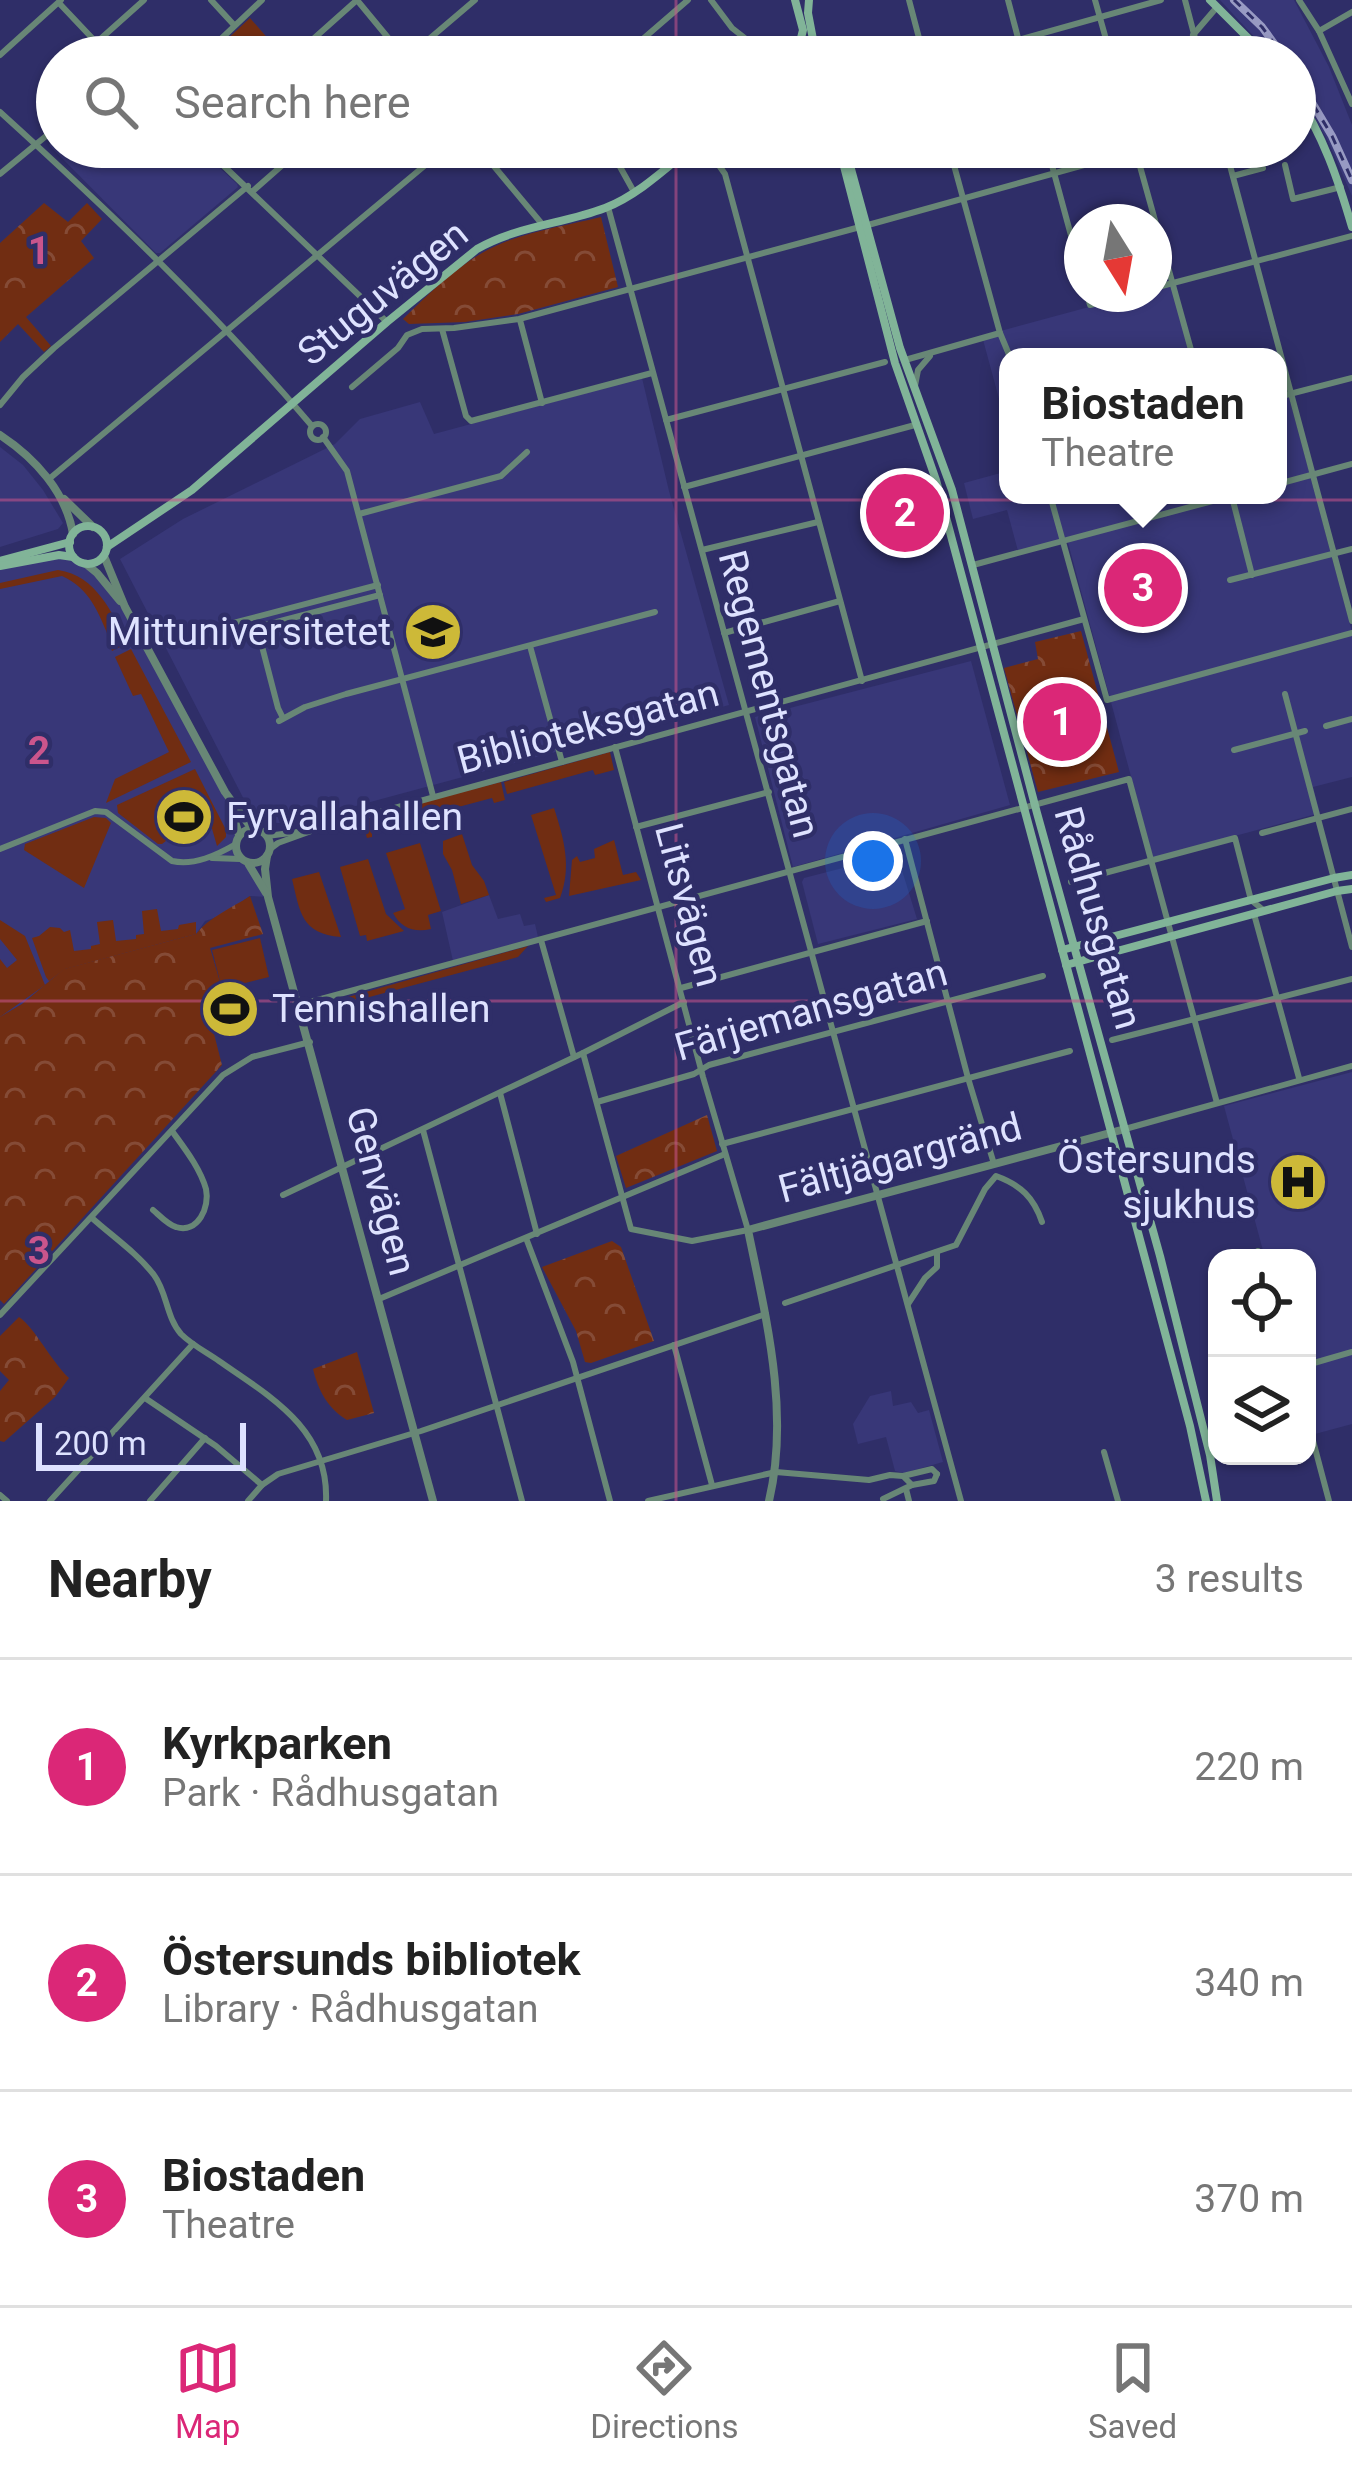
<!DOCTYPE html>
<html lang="en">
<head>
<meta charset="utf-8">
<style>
  :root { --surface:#fff; --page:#f2f2f2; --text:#222; --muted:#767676; --line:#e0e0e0; --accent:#db2777 }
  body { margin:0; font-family:Roboto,sans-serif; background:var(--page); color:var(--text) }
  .controls { position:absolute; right:36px; bottom:36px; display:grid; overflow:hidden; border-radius:24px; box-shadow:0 3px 9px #0004 }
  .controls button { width:108px; height:108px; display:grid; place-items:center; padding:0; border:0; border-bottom:3px solid var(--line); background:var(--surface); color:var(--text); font:60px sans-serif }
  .compass { position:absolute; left:1064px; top:204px; width:108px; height:108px; border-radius:50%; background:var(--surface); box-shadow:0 3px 9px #0004; rotate:169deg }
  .scale { position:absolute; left:36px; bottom:30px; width:210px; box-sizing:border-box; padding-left:12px; border:6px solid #dee2ff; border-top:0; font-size:33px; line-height:42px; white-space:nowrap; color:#dee2ff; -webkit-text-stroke:9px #2f2e68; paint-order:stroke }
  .you { position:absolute; left:873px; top:861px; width:42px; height:42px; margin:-30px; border:9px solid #fff; border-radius:50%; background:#1a73e8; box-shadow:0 0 0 18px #1a73e833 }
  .badge { display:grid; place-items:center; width:78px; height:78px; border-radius:50%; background:var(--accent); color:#fff; font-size:39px; font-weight:700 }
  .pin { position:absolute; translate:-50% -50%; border:6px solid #fff; box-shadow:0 3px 12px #0006 }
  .popup { position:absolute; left:999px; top:348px; width:288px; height:156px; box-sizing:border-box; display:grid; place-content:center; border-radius:24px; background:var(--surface); filter:drop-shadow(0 3px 9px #0005); font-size:39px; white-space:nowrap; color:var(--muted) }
  .popup b { font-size:45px; color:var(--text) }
  .popup::after { content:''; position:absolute; left:50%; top:100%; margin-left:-24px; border:24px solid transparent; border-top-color:var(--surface) }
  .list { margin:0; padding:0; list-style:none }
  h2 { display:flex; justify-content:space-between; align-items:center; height:156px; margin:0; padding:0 48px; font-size:51px }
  h2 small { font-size:39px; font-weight:400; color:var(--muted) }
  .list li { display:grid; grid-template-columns:78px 1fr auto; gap:36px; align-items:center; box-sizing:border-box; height:216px; padding:0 48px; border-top:3px solid var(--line) }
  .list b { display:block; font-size:45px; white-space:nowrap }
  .list p { margin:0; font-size:39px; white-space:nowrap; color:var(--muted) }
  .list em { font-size:39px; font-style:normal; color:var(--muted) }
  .icon { flex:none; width:66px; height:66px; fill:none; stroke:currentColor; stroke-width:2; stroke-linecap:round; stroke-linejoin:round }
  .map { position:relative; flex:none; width:1352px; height:1501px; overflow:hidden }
  .search { position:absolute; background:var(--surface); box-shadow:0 3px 9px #0004; left:36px; right:36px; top:36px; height:132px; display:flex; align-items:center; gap:30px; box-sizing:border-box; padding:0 42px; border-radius:66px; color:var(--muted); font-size:45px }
  .sheet { height:804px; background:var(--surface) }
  nav { display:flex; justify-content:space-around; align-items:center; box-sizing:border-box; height:168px; border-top:3px solid var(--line); background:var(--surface); font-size:33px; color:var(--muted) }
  nav a { display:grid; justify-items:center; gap:6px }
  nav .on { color:var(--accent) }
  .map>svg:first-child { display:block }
  .built { fill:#383778 }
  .grass { fill:#712d12 }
  .park { fill:url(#park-crowns) }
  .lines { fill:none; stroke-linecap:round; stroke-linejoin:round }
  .minor { stroke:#688776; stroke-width:6 }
  .tertiary { stroke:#688776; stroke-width:8 }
  .secondary { stroke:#81b498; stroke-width:8 }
  .rail-casing { stroke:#989ac3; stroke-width:8 }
  .rail { stroke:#2f2e68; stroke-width:3; stroke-dasharray:9; stroke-linecap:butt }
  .grid { fill:none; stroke:#ca558c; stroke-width:3; stroke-opacity:0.55 }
  .labels { text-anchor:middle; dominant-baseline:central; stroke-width:9; stroke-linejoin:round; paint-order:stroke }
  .street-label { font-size:39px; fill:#dee2ff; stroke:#2f2e68 }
  .poi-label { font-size:39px; fill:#dee2ff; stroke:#2f2e68; text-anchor:end }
  .grid-label { font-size:39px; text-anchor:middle; font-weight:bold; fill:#ca558c; stroke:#2f2e68; stroke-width:9; stroke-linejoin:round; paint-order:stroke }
</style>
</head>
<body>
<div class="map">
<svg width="1352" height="1501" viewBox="0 0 1352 1501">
  <defs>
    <pattern id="park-crowns" width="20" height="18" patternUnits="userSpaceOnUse" patternTransform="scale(3)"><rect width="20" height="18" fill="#712d12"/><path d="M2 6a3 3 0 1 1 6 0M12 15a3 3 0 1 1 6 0" fill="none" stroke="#854b36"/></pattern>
  </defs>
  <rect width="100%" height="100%" fill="#2f2e68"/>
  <g class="built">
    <path d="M1220 0H1294L1329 67 1352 125V196L1327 139 1295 86V57H1273Z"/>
    <path d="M57 134V147H197L237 184 238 187 160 253H156L49 145Z"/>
    <path d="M1172 285 1191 357H1008V432L982 336 1137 294H1154V290Z"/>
    <path d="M642 378 669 491 729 705 289 824 267 822 251 813 120 559 183 519 335 444 360 419 420 402 434 434Z"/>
    <path d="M1289 397 1352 632V777L1313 787 1320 813 1153 858 1067 539 1018 551 1007 510 973 519 964 483 1008 471V495H1278V400Z"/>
    <path d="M0 447 23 465 43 490 63 523 58 529 0 547Z"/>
    <path d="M65 555 86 564 125 607 225 792 239 835 236 852 240 859 248 863 268 897 250 896 220 916 205 921 196 934 64 969 22 1004 0 1017V566Z"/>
    <path d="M971 661 1010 805 793 867 755 717Z"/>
    <path d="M897 854 917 919 818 944 802 882 804 878Z"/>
    <path d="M489 895 498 919 520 914 524 926 535 924 538 937 453 961 442 912Z"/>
    <path d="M1352 1072V1424L1315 1434 1307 1401V1258H1265L1224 1106Z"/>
    <path d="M891 1391 893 1406 911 1402 918 1413 929 1410 943 1462 904 1473 895 1471 886 1437 858 1444 853 1424 870 1396Z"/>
  </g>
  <g class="grass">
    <path d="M58 570C97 576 111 612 128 643L112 651 108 642 110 640C99 614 90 588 62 576L0 589V583Z"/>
    <path d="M131 649 191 762 106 803 115 779 169 752 141 694 133 696 115 657Z"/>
    <path d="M610 752 614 770 595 775 593 770 507 794 504 782Z"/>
    <path d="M195 769 226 830V837L217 846 202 794 157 805 166 841 162 844H158L118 813 117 805Z"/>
    <path d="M501 782 505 800 494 803 492 798 372 830V837L367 838 361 818Z"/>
    <path d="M554 808C564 839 572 867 560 898L546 902 544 898 556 895 531 815Z"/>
    <path d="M94 817 106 818 111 823 84 888 24 850 25 844Z"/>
    <path d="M462 834 472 865 484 881 489 895 461 904 452 870 443 854V841Z"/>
    <path d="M614 840 623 875 636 872 641 880 569 896 572 860 577 856 580 862 595 858 594 849Z"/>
    <path d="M420 843 441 911 428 915 431 929C414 933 401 928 393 913L405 909 386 853Z"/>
    <path d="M368 859 386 914 404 931 367 941 366 935 360 936 340 867Z"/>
    <path d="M319 872 341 937C301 934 300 912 292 879Z"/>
    <path d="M157 909 161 931 178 929 179 925 196 922V934L65 969 49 981 46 977 32 938 39 936 50 927 60 928 64 932 70 930 74 951 91 949V946L100 944 97 922 113 920 116 941 136 939V935L144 934 142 911Z"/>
    <path d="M0 920 25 936 45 985 0 1017V959L7 968 17 960 0 939Z"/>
    <path d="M260 938 269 977 222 989 212 950Z"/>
    <path d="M528 946 518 957 321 1010 320 1005Z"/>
  </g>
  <g class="park">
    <path d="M250 18 284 57H208Z"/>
    <path d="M44 203 68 222 87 203 102 219 81 241 94 258 26 317 51 346 44 352 18 324 0 342V243Z"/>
    <path d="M601 217 618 287 518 314 465 322 409 324 403 319C432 291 462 260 500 244 531 231 568 225 601 217Z"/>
    <path d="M1081 631 1119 772 1038 792 1004 668 1038 659 1035 642Z"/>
    <path d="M250 896 263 934 210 948 222 989 204 995 222 1065 4 1304 0 1300V1017L22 1004 64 969 196 934C209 917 232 908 250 896Z"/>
    <path d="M707 1115 717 1151 626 1188 616 1156Z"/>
    <path d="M612 1241 621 1247 654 1341 591 1363 585 1362 576 1331 542 1267Z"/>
    <path d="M19 1317C35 1328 51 1361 69 1378L55 1397 4 1442 0 1441V1391L9 1380 0 1371V1336Z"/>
    <path d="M357 1352 374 1413 347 1420C328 1409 318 1390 313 1369Z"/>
  </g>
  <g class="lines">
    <g class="minor">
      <path d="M211 0 234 25"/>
      <path d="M711 0 732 28 769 57"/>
      <path d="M909 0 924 57"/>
      <path d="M1008 0 1023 57"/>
      <path d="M1095 0 1111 57"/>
      <path d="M1185 0 1200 57"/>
      <path d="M1299 0 1319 31 1352 104"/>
      <path d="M59 3 110 57"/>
      <path d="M1319 31 1352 12"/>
      <path d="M1193 35 1217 7"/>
      <path d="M97 42 144 0"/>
      <path d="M0 55 61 0"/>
      <path d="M202 57 262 0"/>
      <path d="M293 57 357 0 404 57"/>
      <path d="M408 57 475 0"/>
      <path d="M622 57 688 0"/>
      <path d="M957 57 1161 0"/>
      <path d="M0 112C109 211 217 314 312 426"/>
      <path d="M204 147 387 322"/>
      <path d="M478 147 542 224"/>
      <path d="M585 147H586"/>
      <path d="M609 147 634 192"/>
      <path d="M706 147 725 174 862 681"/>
      <path d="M949 147 1000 333 1010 357"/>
      <path d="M1047 147 1082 276"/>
      <path d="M1225 147 1352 621"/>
      <path d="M1136 152 1193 357"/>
      <path d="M496 164 516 147"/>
      <path d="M1285 165 1293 199 1341 187"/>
      <path d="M0 174 57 127"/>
      <path d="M1233 176 1263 168"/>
      <path d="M253 191 303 147"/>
      <path d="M608 207 961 1501"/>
      <path d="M868 225 1149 147"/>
      <path d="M1154 288 1352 236"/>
      <path d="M1087 294 1090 305 1133 294"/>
      <path d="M520 320 542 403"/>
      <path d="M442 329 466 416 471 421 652 373"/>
      <path d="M905 360 1000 333"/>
      <path d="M915 386 918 370 930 356"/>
      <path d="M352 387 398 348 407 335 422 329 454 328 519 319 860 227"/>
      <path d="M1278 397 1352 378"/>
      <path d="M0 405 23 377 54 348 248 186"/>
      <path d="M666 420 885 362"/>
      <circle cx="318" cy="432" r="8"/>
      <path d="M323 437 347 471 433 796"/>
      <path d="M49 479 447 147"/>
      <path d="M1278 484 1352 464"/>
      <path d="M684 487 915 425"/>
      <path d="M1050 495 1107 700 1352 633"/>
      <path d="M1232 497 1252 575"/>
      <path d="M359 514 501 476 527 452"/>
      <path d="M702 550 818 522"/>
      <path d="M973 565 1235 495"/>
      <path d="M1230 580 1352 549"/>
      <path d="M378 585 214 628 212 635 219 637 380 595"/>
      <path d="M257 627 278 708 283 718"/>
      <path d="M724 633 840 601"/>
      <path d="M530 646 562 762"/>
      <path d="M1285 694 1352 947"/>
      <path d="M279 721 305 707 346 694 655 612"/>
      <path d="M1326 726 1352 719"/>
      <path d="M1234 750 1305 731"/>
      <path d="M636 827 769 792"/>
      <path d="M1262 833 1352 809"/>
      <path d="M267 836 298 832"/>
      <path d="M905 839 968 1078 994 1164"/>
      <path d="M0 849 95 811 106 812 172 861C194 866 217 855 236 844"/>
      <path d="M270 849 278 843 314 830 1084 619"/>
      <path d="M212 858 240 859"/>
      <path d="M1071 882 1235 838 1251 900 1262 909"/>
      <path d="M1254 914 1299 1078"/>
      <path d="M541 940 574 1057"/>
      <path d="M681 988 927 921"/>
      <path d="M299 1005 1129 779 1217 1103"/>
      <path d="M1112 1040 1352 979"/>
      <path d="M583 1053 631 1229 692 1241 748 1230 703 1077 615 747"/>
      <path d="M500 1093 537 1234"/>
      <path d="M597 1102 694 1074 709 1065 1043 976"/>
      <path d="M1125 1129 1352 1066"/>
      <path d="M423 1130 522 1501"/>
      <path d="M722 1144 1070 1051"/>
      <path d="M283 1195 583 1053 684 1002"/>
      <path d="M153 1210C159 1215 168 1225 176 1227 198 1234 210 1207 206 1189 200 1168 185 1149 172 1131"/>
      <path d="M92 1218C112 1236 137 1253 154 1275 167 1292 166 1317 181 1334 192 1345 206 1352 219 1361 271 1397 329 1429 326 1501"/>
      <path d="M526 1238 573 1362 610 1501"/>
      <path d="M1258 1251 1260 1258"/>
      <path d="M379 1299 725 1154"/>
      <path d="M785 1303 956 1245 985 1189 996 1176C1021 1185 1034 1198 1042 1222"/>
      <path d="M908 1304 925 1278 937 1267V1252"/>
      <path d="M0 1315 223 1075 252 1057 310 1042"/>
      <path d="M674 1345 712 1485"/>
      <path d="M1307 1365 1352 1352"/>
      <path d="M145 1398 216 1446 262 1485"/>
      <path d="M1307 1418 1329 1501"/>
      <path d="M1104 1452 1118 1501"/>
      <path d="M903 1476 932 1469 937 1474"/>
      <path d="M906 1489 909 1501"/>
      <path d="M0 1495 7 1501"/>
      <path d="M883 1499 912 1485"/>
      <path d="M50 1501 193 1344"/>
      <path d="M150 1501 205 1438"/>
      <path d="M248 1501 262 1485 278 1474 421 1431 766 1314"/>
      <path d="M648 1501 776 1472 869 1480 890 1475 903 1476 912 1485 934 1481 937 1474"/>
    </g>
    <g class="tertiary">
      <path d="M0 435C35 458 66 492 73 534"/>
      <path d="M64 499 93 527"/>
      <path d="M104 556 125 607 225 792 252 829"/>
      <path d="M86 564 97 573 120 601"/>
      <path d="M230 805 239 835"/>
      <circle cx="253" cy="846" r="17"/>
      <path d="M267 856 265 869 268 897 433 1501"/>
      <path d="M249 865 266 893"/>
      <path d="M769 1501C790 1412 766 1318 748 1230L1125 1129"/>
    </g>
    <g class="secondary">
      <path d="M795 0 803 30 799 46"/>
      <path d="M809 0 808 13 815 50"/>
      <path d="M1210 0 1267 57"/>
      <path d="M787 57C796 43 811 42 820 57"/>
      <path d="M1295 93C1323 135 1338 179 1352 227"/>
      <path d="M839 147 895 363 936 480 1190 1426 1206 1501"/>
      <path d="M845 147 900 348 952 490 1037 813 1160 1256 1210 1455 1217 1501"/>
      <circle cx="88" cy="545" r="19"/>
      <path d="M107 547 192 490 387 322 477 249C517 226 563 224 605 208 638 195 665 169 692 147"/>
      <path d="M0 561 70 542"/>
      <path d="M0 566 59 555 73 557"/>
      <path d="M1062 950 1334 878 1352 875"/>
      <path d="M1066 965 1337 891 1352 889"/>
    </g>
    <defs>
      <g id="rail">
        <path d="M1234 0 1262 27 1284 57"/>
        <path d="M1295 74 1332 136 1352 180"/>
      </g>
    </defs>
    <use href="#rail" class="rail-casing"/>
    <use href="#rail" class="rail"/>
  </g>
  <path class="grid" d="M676 0V57M676 147V1501M0 500H1352M0 1001H1352"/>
  <defs>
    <symbol id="university-disc" viewBox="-11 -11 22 22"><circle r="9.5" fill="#cdb938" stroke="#2f2e68"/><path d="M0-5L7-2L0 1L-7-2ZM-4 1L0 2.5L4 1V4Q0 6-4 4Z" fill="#111"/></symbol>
    <symbol id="stadium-disc" viewBox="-11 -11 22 22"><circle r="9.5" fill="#cdb938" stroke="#2f2e68"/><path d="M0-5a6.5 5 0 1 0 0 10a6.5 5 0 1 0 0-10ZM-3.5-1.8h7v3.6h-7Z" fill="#111"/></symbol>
    <symbol id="hospital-disc" viewBox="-11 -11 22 22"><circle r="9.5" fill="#cdb938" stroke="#2f2e68"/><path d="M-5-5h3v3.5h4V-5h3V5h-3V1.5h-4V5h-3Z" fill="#111"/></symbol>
  </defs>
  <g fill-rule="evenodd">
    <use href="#university-disc" x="400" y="599" width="66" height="66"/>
    <use href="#stadium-disc" x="151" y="784" width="66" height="66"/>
    <use href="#stadium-disc" x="197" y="976" width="66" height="66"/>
    <use href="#hospital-disc" x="1265" y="1149" width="66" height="66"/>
  </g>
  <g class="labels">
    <g class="street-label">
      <text transform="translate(383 293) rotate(-39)">Stuguvägen</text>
      <text transform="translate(769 694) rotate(75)">Regementsgatan</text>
      <text transform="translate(588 727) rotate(-15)">Biblioteksgatan</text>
      <text transform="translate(689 905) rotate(75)">Litsvägen</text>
      <text transform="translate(1098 918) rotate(74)">Rådhusgatan</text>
      <text transform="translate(811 1010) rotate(-16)">Färjemansgatan</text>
      <text transform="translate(900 1158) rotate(-15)">Fältjägargränd</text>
      <text transform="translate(381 1191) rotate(75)">Genvägen</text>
    </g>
    <g class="poi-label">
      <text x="391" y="632">Mittuniversitetet</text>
      <text x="226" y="817" text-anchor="start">Fyrvallahallen</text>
      <text x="272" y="1009" text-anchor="start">Tennishallen</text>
      <text x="1256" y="1160">Östersunds<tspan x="1256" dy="45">sjukhus</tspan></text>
    </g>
  </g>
  <g class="grid-label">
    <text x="39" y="264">1</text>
    <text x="39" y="764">2</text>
    <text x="39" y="1264">3</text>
  </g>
</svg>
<div class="controls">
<button><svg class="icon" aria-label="locate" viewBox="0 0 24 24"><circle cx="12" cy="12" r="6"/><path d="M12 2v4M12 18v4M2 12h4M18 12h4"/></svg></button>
<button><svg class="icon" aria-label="layers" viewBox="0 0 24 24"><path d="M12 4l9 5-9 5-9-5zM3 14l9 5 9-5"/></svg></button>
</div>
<svg class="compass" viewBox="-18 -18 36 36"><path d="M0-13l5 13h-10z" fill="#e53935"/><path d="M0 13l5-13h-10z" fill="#767676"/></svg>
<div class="scale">200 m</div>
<div class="you"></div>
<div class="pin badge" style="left:1062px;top:722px">1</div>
<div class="pin badge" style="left:905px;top:513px">2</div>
<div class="pin badge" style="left:1143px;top:588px">3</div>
<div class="popup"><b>Biostaden</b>Theatre</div>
<div class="search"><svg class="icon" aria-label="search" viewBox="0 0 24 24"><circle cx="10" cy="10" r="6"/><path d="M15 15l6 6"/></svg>Search here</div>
</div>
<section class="sheet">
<h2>Nearby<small>3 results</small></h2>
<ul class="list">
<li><span class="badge">1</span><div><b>Kyrkparken</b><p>Park · Rådhusgatan</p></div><em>220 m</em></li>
<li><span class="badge">2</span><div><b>Östersunds bibliotek</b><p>Library · Rådhusgatan</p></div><em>340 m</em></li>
<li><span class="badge">3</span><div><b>Biostaden</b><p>Theatre</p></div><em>370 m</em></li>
</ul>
</section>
<nav>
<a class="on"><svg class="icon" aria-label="map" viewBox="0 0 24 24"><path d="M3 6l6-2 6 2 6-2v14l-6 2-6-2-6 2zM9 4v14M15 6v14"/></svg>Map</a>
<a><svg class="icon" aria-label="directions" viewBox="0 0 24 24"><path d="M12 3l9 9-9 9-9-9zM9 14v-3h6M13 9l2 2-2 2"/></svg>Directions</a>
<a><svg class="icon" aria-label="saved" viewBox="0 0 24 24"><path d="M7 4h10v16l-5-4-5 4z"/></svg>Saved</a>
</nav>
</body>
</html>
